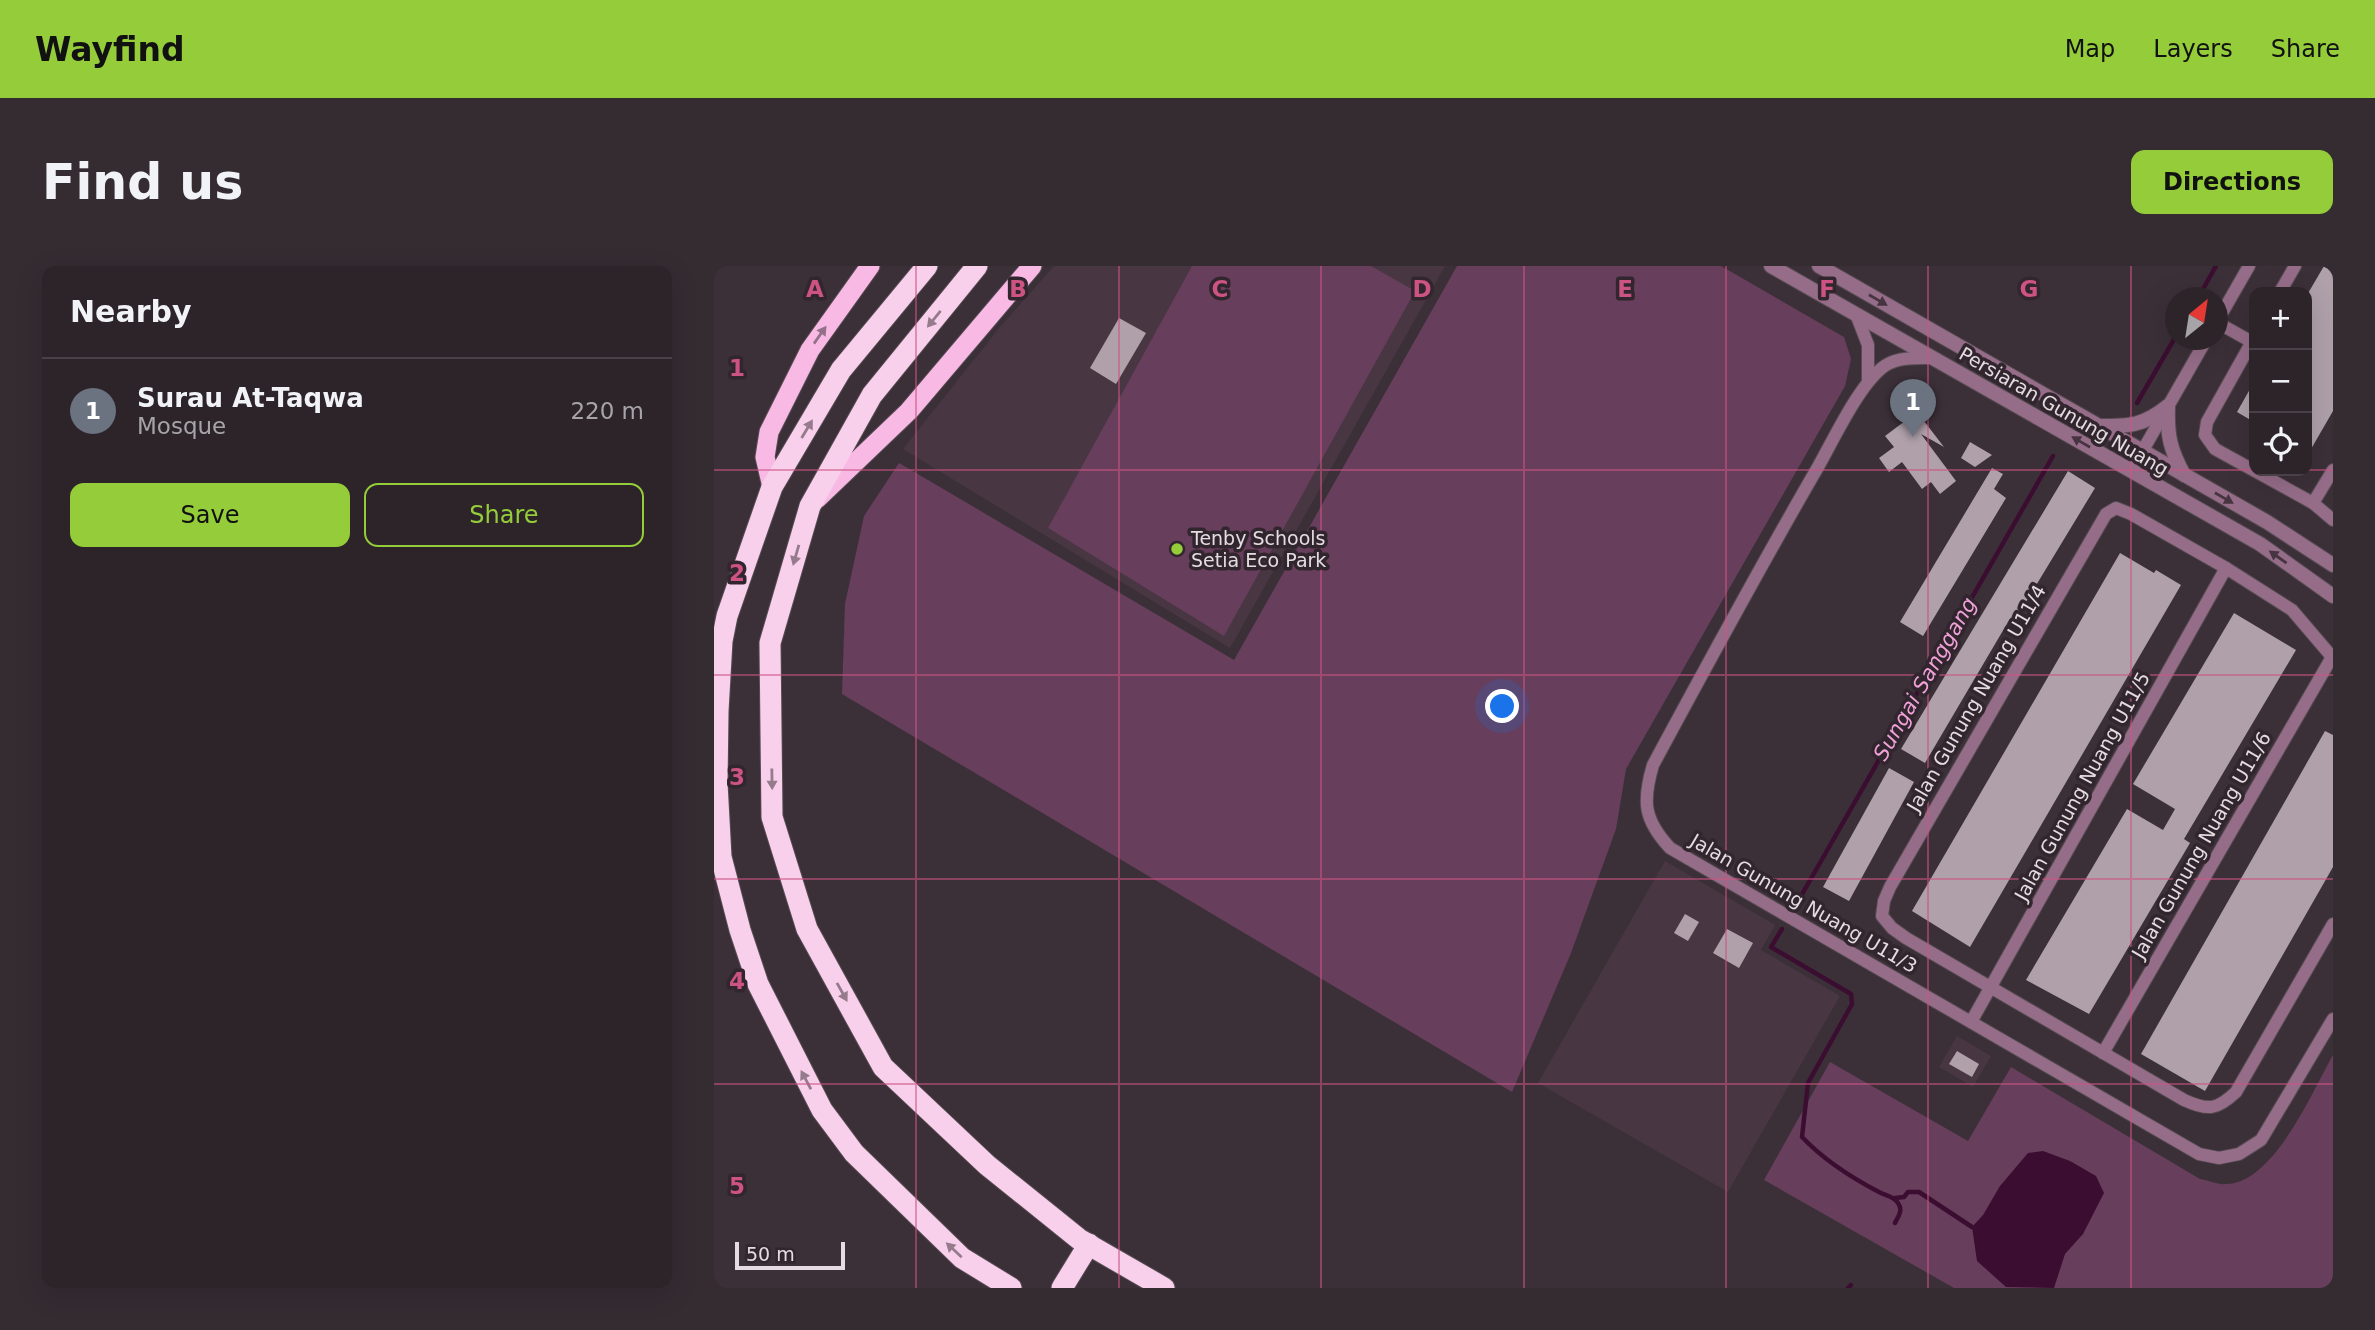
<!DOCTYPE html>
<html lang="en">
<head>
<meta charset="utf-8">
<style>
  :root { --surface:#2d242a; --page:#352c32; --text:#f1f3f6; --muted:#a7a4a8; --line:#484147; --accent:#95cc3a }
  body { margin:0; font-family:"DejaVu Sans",sans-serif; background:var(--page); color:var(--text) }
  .controls { position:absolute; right:21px; top:21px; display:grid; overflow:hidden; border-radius:14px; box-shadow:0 7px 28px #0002 }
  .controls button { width:63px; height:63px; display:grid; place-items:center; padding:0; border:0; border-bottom:2px solid var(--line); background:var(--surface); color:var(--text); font:35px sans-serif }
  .compass { position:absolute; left:1451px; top:21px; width:63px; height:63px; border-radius:50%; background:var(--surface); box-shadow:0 7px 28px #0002; rotate:30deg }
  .scale { position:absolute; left:21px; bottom:18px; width:110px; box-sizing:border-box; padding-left:7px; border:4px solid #e4dce1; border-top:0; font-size:19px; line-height:24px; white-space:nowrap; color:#e4dce1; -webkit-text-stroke:5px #32262e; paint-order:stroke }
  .you { position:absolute; left:789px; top:441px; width:24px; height:24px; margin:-18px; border:5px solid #fff; border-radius:50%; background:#1a73e8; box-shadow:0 0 0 10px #1a73e833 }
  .badge { display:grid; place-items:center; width:46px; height:46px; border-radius:50%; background:var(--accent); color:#fff; font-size:23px; font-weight:700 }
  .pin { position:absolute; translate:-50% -58px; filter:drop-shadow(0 2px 4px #0008) }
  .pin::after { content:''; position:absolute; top:37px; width:24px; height:21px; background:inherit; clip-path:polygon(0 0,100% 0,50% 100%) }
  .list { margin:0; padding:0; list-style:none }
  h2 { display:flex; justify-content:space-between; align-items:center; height:91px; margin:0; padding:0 28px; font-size:30px }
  h2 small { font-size:23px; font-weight:400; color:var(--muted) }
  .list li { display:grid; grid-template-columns:46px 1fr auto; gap:21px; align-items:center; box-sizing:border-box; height:105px; padding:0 28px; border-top:2px solid var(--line) }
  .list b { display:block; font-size:26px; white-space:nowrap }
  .list p { margin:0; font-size:23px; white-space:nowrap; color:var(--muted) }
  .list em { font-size:23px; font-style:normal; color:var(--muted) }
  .actions { display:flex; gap:14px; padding:21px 28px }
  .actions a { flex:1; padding:16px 0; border:2px solid var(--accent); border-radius:14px; text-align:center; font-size:24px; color:var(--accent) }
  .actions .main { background:var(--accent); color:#111 }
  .icon { flex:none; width:38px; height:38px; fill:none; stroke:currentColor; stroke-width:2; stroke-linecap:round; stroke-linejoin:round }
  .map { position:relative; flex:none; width:1619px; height:1022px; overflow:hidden; border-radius:14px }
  header { display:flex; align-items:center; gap:42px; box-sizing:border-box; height:98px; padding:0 35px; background:var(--accent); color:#111 }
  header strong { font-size:33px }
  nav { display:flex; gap:38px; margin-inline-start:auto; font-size:24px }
  .intro { display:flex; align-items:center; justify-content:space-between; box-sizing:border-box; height:168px; padding:0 42px }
  h1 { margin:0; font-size:49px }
  .button { padding:18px 32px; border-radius:14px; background:var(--accent); color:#111; font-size:24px; font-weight:700 }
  main { display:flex; gap:42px; padding:0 42px }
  aside { flex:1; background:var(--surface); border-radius:14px; box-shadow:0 7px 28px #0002 }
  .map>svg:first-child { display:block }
  .built { fill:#483642 }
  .green { fill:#673e5b }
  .water { fill:#3b0e31 }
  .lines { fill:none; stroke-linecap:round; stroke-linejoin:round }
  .stream { stroke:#3b0e31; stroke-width:4.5 }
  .building { fill:#afa0aa }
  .minor-casing { stroke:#574c53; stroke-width:14 }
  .tertiary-casing { stroke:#574c53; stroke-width:16 }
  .trunk-casing { stroke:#574c53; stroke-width:21 }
  .motorway-casing { stroke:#574c53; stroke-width:23 }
  .minor { stroke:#966d89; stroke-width:12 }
  .tertiary { stroke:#966d89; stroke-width:14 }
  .trunk { stroke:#f8b9e5; stroke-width:19 }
  .motorway { stroke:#f9d0ec; stroke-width:21 }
  .oneway { fill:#463440 }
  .oneway2 { fill:#967b8d }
  .oneway3 { fill:#95708a }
  .grid { fill:none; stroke:#cc5383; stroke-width:2; stroke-opacity:0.55 }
  .poi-dot { fill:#95cc3a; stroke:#32262e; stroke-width:2.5 }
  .labels { text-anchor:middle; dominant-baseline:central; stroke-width:7; stroke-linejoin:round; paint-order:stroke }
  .street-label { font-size:19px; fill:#e4dce1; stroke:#32262e }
  .poi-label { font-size:19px; fill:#e4dce1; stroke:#32262e; text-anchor:start }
  .water-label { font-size:21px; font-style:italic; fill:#efa1d8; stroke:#32262e }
  .grid-label { font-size:23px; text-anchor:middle; font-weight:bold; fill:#cc5383; stroke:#32262e; stroke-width:7; stroke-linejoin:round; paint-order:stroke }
</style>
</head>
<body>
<header>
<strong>Wayfind</strong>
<nav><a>Map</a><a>Layers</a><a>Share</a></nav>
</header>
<div class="intro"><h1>Find us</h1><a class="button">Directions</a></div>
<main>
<aside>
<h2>Nearby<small></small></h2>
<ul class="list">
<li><span class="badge" style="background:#6b7280">1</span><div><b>Surau At-Taqwa</b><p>Mosque</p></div><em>220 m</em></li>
</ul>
<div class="actions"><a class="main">Save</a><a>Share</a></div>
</aside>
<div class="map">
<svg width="1619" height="1022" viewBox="0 0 1619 1022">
  <rect width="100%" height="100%" fill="#3c3038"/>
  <g class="built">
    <path d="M340 0H731L516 382 189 183 286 61Z"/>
    <path d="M951 595 1061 659 1047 684 1126 730 1014 926 824 817Z"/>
    <path d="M1243 770 1277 790 1259 821 1225 801Z"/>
  </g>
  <g class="green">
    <path d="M478 0H657L701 25 510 370 334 262Z"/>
    <path d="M743 0H1007L1130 71 1137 93 1131 120 912 503 902 563 857 687 798 826 128 428 131 338 150 250 185 197 520 394Z"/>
    <path d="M1619 789V1022H1240L1050 914 1116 796 1254 875 1297 801 1486 913C1494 914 1504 919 1512 918 1560 917 1598 826 1619 789Z"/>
  </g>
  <path class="water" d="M1329 885 1356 895 1382 910 1390 927 1369 968 1351 988 1340 1022 1292 1021 1263 995 1258 961 1269 949 1286 920 1314 887Z"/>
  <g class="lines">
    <g class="stream">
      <path d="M1484 32 1502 0"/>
      <path d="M1423 137 1462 70"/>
      <path d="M1083 637 1339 190"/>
      <path d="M1068 663 1057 681 1137 728 1138 738 1094 817 1088 871C1109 893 1138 912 1165 926 1172 930 1180 930 1184 937 1189 944 1185 949 1181 957"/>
      <path d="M1181 932 1190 931 1194 926H1205L1258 961"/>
      <path d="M1134 1022 1137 1019"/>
    </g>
  </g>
  <g class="building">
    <path d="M1610 0H1619V145L1593 190V29Z"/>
    <path d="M405 52 432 67 402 118 376 102Z"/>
    <path d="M1540 116V156L1523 146Z"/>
    <path d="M1203 146 1230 181 1207 168 1242 215 1226 228 1217 216 1208 223 1188 196 1175 206 1165 192 1180 181 1171 170Z"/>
    <path d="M1256 176 1278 189 1261 201 1247 192Z"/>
    <path d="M1278 202 1289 208 1280 223 1292 232 1209 370 1186 356Z"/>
    <path d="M1354 205 1381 222 1298 359 1294 356 1211 497 1187 483Z"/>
    <path d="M1406 287 1440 307 1442 304 1467 319 1256 681 1198 645Z"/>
    <path d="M1520 347 1582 384 1470 573 1476 577 1375 748 1312 714 1413 543 1449 564 1461 543 1419 518Z"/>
    <path d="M1611 465 1619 469V601L1491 825 1427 788Z"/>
    <path d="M1175 502 1200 516 1135 635 1109 621Z"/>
    <path d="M971 648 985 656 974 675 960 667Z"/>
    <path d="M1013 663 1039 677 1025 702 999 687Z"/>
    <path d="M1243 785 1265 798 1258 811 1235 798Z"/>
  </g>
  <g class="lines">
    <defs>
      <g id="minor">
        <path d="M1566 26 1581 0"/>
        <path d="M1142 48 1154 79V115"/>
        <path d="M1504 54 1535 0"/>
        <path d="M1504 57 1538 76"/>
        <path d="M1540 72 1493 156 1491 169 1501 183 1599 237 1619 254"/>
        <path d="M1219 92C1203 92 1185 91 1172 99 1146 116 1120 173 1104 201 1047 299 993 399 939 499 928 536 930 554 956 582L1485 888 1505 892 1525 888 1547 874 1619 753"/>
        <path d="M1417 205 1492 74"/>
        <path d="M1599 237 1619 204"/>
        <path d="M1619 392 1578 344 1512 302 1417 248 1402 242 1392 248 1176 621 1170 635 1168 650 1178 662 1192 672 1470 834C1494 845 1503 844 1522 826L1619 658"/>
        <path d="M1257 756 1512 302"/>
        <path d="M1389 787 1618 391"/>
      </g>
      <g id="tertiary">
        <path d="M1057 0 1546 278 1619 330"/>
        <path d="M1105 0 1553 256 1619 299"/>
        <path d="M1454 140C1453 170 1456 183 1470 209"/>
        <path d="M1386 160C1416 160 1429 160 1454 140"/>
      </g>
      <g id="trunk">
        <path d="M58 221 51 191 55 166 96 84 156 0"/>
        <path d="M103 233 195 145 318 0"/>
      </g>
      <g id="motorway">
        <path d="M213 0 127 104 58 221 13 350 8 375 4 445 3 517 7 591 26 664 44 718 108 844 140 887 248 992 297 1022"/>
        <path d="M263 0 158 129 96 240 56 377 58 551 93 663 169 801 273 899 365 973 450 1022"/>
        <path d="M348 1022 375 978"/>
      </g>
    </defs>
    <use href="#minor" class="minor-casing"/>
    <use href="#tertiary" class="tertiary-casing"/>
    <use href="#trunk" class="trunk-casing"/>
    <use href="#motorway" class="motorway-casing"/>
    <use href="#minor" class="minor"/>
    <use href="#tertiary" class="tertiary"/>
    <use href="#trunk" class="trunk"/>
    <use href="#motorway" class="motorway"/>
  </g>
  <defs><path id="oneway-solid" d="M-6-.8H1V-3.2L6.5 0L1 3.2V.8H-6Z" transform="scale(1.75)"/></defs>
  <g class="oneway">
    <use href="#oneway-solid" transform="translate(1164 34) rotate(30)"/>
    <use href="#oneway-solid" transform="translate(1367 176) rotate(-150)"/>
    <use href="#oneway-solid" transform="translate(1510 232) rotate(30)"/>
    <use href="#oneway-solid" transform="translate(1564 291) rotate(-145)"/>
  </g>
  <g class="oneway2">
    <use href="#oneway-solid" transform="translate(220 53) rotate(129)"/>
    <use href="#oneway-solid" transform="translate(93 163) rotate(-59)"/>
    <use href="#oneway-solid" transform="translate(82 289) rotate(106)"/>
    <use href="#oneway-solid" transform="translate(58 513) rotate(89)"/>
    <use href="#oneway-solid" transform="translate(128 726) rotate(61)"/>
    <use href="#oneway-solid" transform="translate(92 814) rotate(-118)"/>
    <use href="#oneway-solid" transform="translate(240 984) rotate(-137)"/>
  </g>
  <use class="oneway3" href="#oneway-solid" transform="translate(106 69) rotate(-55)"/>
  <path class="grid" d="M202 0V1022M405 0V1022M607 0V1022M810 0V1022M1012 0V1022M1214 0V1022M1417 0V1022M0 204H1540M1593 204H1619M0 409H1619M0 613H1619M0 818H1619"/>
  <circle class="poi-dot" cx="463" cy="283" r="7"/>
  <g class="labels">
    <g class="street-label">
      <text transform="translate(1350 145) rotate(30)">Persiaran Gunung Nuang</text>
      <text transform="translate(1262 432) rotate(-60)">Jalan Gunung Nuang U11/4</text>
      <text transform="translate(1368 520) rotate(-61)">Jalan Gunung Nuang U11/5</text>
      <text transform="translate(1487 579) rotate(-60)">Jalan Gunung Nuang U11/6</text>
      <text transform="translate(1090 637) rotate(30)">Jalan Gunung Nuang U11/3</text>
    </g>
    <g class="poi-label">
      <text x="477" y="272">Tenby Schools<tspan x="477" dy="22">Setia Eco Park</tspan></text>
    </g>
    <g class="water-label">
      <text transform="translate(1211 413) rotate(-60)">Sungai Sanggang</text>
    </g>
  </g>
  <g class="grid-label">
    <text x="101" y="31">A</text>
    <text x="304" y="31">B</text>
    <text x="506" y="31">C</text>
    <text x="708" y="31">D</text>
    <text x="911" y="31">E</text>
    <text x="1113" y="31">F</text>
    <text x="1315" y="31">G</text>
    <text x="23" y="110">1</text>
    <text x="23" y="315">2</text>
    <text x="23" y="519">3</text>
    <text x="23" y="723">4</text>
    <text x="23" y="928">5</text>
  </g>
</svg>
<div class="controls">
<button>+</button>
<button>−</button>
<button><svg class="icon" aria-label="locate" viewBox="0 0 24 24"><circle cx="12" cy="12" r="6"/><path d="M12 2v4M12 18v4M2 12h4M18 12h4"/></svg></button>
</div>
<svg class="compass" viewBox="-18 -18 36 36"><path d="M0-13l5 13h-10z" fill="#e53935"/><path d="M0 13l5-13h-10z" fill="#a7a4a8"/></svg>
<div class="scale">50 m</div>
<div class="you"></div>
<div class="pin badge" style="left:1199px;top:171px;background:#6b7280">1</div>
</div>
</main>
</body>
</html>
